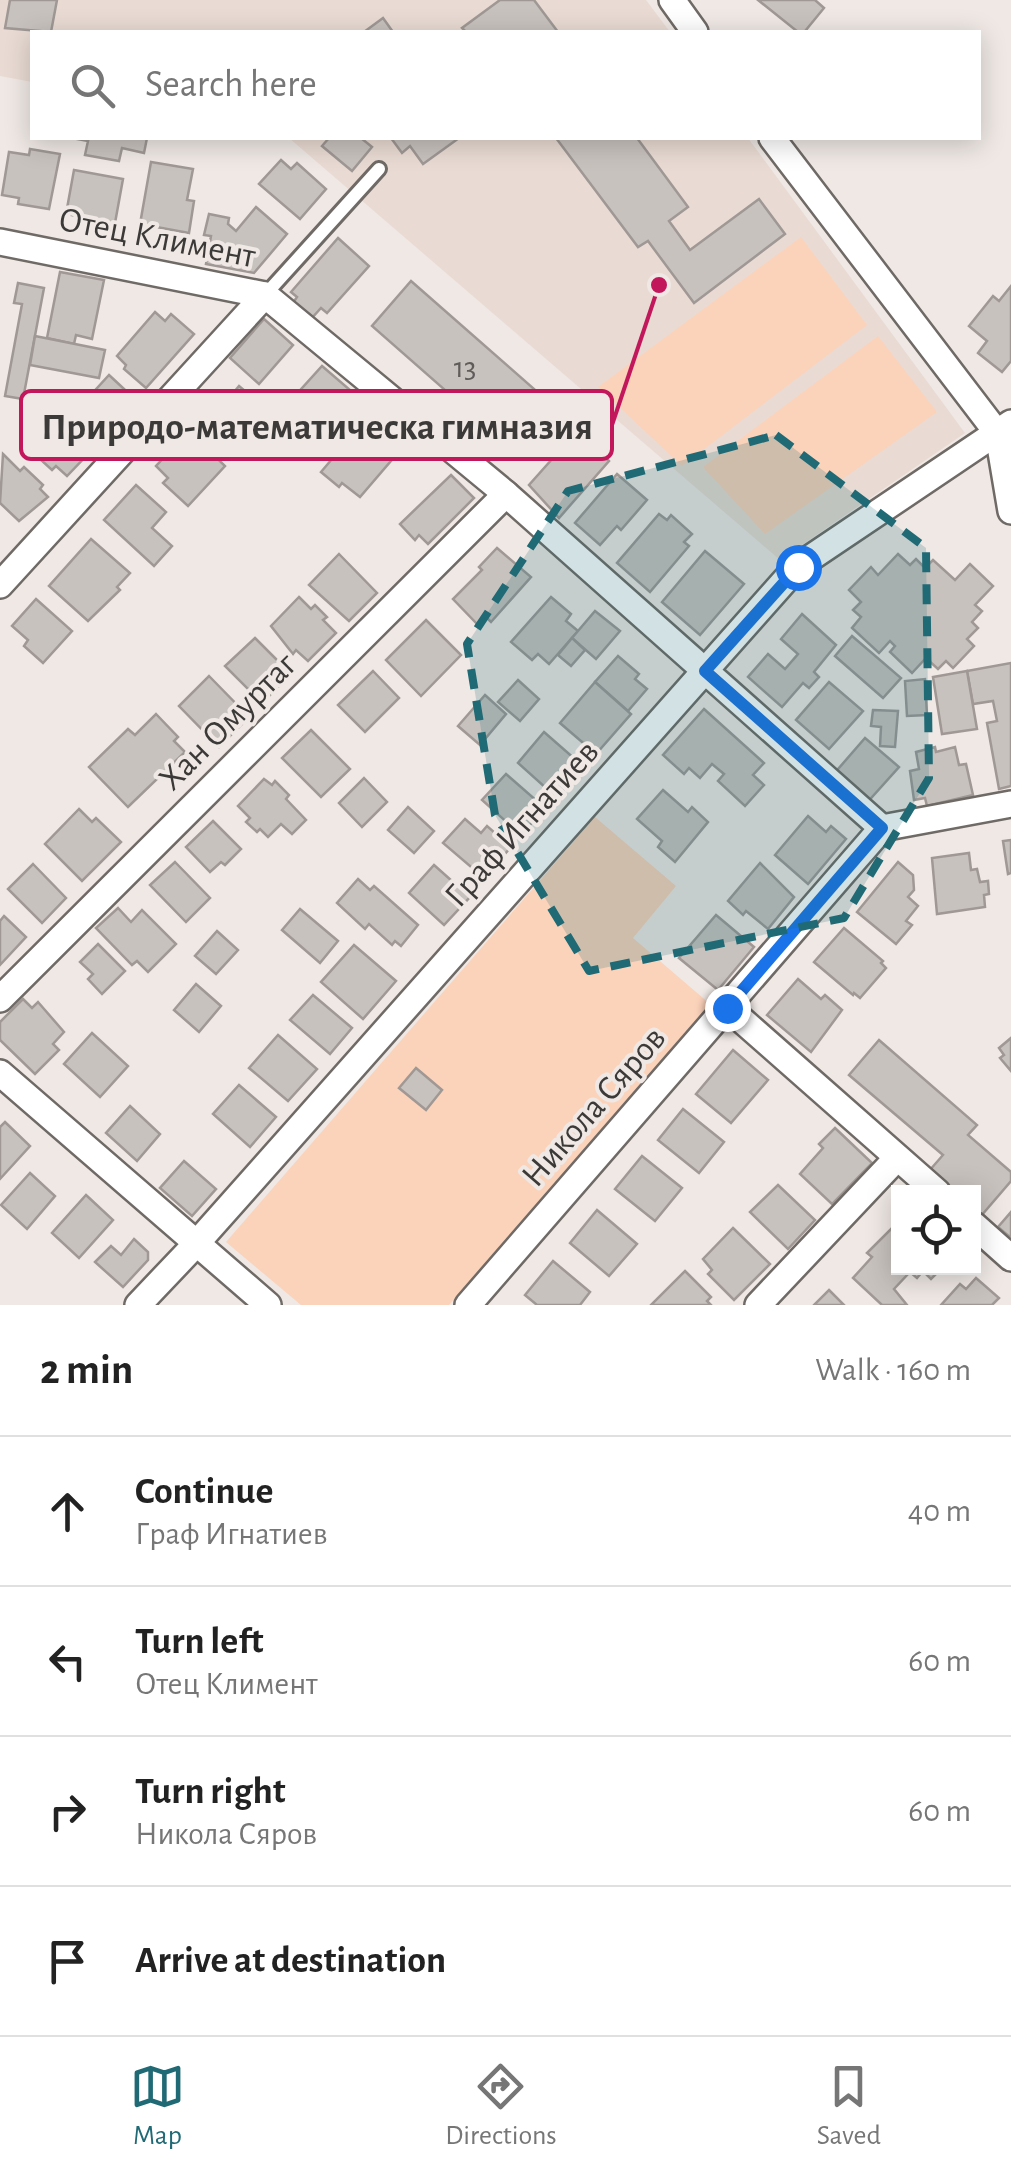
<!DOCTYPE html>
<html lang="en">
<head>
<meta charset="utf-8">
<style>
  :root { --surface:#fff; --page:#f2f2f2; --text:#222; --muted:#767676; --line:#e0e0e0; --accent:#206a75 }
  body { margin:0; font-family:"Alegreya Sans",sans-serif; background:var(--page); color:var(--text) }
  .controls { position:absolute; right:30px; bottom:30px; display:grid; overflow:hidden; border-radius:0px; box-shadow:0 5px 25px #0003 }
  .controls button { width:90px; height:90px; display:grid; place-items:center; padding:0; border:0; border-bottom:2px solid var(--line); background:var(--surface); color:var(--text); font:50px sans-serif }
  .stop { position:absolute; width:30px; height:30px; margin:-22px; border:8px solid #1a73e8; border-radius:50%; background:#fff }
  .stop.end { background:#1a73e8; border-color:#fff; box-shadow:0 2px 10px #0008 }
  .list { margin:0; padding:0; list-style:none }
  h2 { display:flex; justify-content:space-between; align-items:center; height:130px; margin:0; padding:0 40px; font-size:42px }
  h2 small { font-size:32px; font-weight:400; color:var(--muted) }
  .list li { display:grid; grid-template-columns:65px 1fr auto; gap:30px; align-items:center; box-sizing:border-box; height:150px; padding:0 40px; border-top:2px solid var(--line) }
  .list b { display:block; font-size:38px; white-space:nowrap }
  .list p { margin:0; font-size:32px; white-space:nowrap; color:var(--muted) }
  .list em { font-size:32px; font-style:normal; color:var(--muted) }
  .icon { flex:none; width:55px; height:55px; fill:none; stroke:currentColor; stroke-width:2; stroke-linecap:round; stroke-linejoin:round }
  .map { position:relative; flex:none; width:1011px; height:1305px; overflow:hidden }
  .search { position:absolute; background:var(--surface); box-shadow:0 5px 25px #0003; left:30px; right:30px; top:30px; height:110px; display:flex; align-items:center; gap:25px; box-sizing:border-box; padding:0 35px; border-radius:0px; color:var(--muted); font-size:38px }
  .sheet { height:730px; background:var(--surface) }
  nav { display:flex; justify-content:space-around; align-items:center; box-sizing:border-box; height:140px; border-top:2px solid var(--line); background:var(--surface); font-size:28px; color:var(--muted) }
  nav a { display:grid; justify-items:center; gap:5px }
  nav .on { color:var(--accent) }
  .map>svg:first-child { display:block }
  .built { fill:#e9dbd3 }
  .green { fill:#fbd2ba }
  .building { fill:#c8c2be; stroke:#9f9895; stroke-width:2.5 }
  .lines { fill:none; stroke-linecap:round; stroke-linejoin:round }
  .service-casing { stroke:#6f6a66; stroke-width:18 }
  .minor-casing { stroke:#6f6a66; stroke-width:30 }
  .service { stroke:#fff; stroke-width:12 }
  .minor { stroke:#fff; stroke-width:25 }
  .route { stroke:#1a73e8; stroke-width:12 }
  .marked { fill:#206a75; fill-opacity:0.2; stroke:#206a75; stroke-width:8; stroke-dasharray:20 12; stroke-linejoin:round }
  .labels { text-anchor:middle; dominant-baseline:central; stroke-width:8; stroke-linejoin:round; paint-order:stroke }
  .number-label { font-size:30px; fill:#5f5c5a }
  .street-label { font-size:35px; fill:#3c3a38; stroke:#efe8e4 }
  .leader { fill:none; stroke:#c2185b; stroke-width:4 }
  .callout-dot { fill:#c2185b; stroke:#efe8e4; stroke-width:4 }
  .callout { fill:#efe8e4; stroke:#c2185b; stroke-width:4 }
  .callout-label { font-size:38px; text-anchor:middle; font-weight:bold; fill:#3c3a38 }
</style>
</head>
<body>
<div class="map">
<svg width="1011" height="1305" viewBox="0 0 1011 1305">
  <rect width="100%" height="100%" fill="#efe8e4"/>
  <g class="built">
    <path d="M0 0H646L670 32H32V82L0 76Z"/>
    <path d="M289 138H748L965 433 780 560Z"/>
  </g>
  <g class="green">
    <path d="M801 237 867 325 682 466 598 387Z"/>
    <path d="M878 336 937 412 765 534 703 467Z"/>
    <path d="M595 817 676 886 633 938 710 1004 449 1305H301L226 1242Z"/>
  </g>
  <g class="building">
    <path d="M10 0H57L51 32 5 28Z"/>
    <path d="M500 0H534L558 32H466L462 28Z"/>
    <path d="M758 0H815L824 8 806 30 809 32H798Z"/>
    <path d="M383 18 393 32H364Z"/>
    <path d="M72 138H147L144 153 122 148 119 161 85 155 88 141Z"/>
    <path d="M329 138H361L372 147 352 171 322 146Z"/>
    <path d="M391 138H459L423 164 410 146 402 153Z"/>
    <path d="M556 138H637L688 207 669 221 690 250 759 199 785 234 694 303 648 241 638 247Z"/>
    <path d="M30 149 60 154 49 209 18 204 19 198 2 195 9 152 29 155Z"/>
    <path d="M281 160 291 169 297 163 326 189 300 219 259 184Z"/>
    <path d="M151 162 193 169 187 200 194 201 189 233 140 224Z"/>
    <path d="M74 170 123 179 115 223 66 214Z"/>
    <path d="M256 207 287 234 254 273 206 264 211 236 204 235 209 214 229 218 228 224 236 231Z"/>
    <path d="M338 238 369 266 327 313 321 308 311 319 293 303 297 297 291 292Z"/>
    <path d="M60 272 104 280 92 339 76 335 74 344 47 338Z"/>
    <path d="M411 281 558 410 519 455 372 326Z"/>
    <path d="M18 283 44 288 23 399 5 396 22 304 14 303Z"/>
    <path d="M1011 286V361L1002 372 978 353 987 341 969 326 993 296 999 301Z"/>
    <path d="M155 312 165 321 171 314 194 334 146 388 124 369 126 365 117 356Z"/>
    <path d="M264 319 293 345 259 384 230 358Z"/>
    <path d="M35 336 105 350 99 378 30 365Z"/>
    <path d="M322 366 357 396 304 455 298 450 292 458 278 446 282 442 266 428Z"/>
    <path d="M109 375 136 400 105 433 78 409Z"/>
    <path d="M239 386 259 403 234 433 214 416Z"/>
    <path d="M365 420 388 440 384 444 396 455 360 497 342 483 339 487 321 472Z"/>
    <path d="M53 422 88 454 67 476 56 466 52 470 29 449Z"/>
    <path d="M189 431 225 466 188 506 163 483 168 478 156 466Z"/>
    <path d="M581 432 609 461 559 518 529 485 570 439 572 441Z"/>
    <path d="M3 454 20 471 24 467 43 485 40 489 48 497 19 521 0 503Z"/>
    <path d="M617 474 647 500 621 530 617 526 600 545 575 523Z"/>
    <path d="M451 475 474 498 428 544 419 535 415 540 400 524Z"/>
    <path d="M136 485 166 512 152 528 172 546 154 566 104 520Z"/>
    <path d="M659 514 667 520 671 515 692 534 684 542 689 546 650 592 617 563Z"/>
    <path d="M91 539 130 573 117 587 120 590 88 621 49 586Z"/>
    <path d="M497 548 531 577 491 622 487 618 479 626 453 599 482 570 479 567Z"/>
    <path d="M705 551 744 584 700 635 662 602Z"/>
    <path d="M339 554 377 593 349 621 309 585Z"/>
    <path d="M898 554 910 565 916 559 925 568 933 560 955 580 970 564 993 586 975 605 982 611 972 622 978 628 967 639 974 646 953 668 946 661 938 669 926 658 912 673 890 652 895 646 890 641 879 653 852 628 861 617 853 610 861 602 849 590 871 567 878 575Z"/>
    <path d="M299 597 311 609 315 605 327 617 323 620 336 633 308 661 296 650 293 654 271 626Z"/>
    <path d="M551 597 571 614 566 621 578 631 549 664 538 654 532 660 511 642Z"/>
    <path d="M36 599 72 631 43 663 24 646 28 640 12 626Z"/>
    <path d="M595 611 620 631 596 659 572 638Z"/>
    <path d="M802 614 836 645 814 672 819 677 809 688 803 683 782 707 748 677 768 654 785 669 798 654 781 639Z"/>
    <path d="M426 620 461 655 421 696 386 660Z"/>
    <path d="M852 636 901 678 883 698 835 656Z"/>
    <path d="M255 638 291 674 262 703 225 666Z"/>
    <path d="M572 638 585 650 571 666 558 655Z"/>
    <path d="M618 656 639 674 635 679 647 689 628 711 595 682Z"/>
    <path d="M1011 663V786L999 789 987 723 997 721 993 701 973 704 967 671Z"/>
    <path d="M373 671 399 698 365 732 338 705Z"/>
    <path d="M967 671 977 729 942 734 933 677Z"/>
    <path d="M209 676 249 717 219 747 179 706Z"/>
    <path d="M925 679 927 715 907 716 905 681Z"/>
    <path d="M518 680 539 699 520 721 498 702Z"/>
    <path d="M595 682 631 714 596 754 560 723Z"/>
    <path d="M829 682 863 711 829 749 796 720Z"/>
    <path d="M485 695 506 714 480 745 458 726Z"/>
    <path d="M704 709 764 763 753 775 764 785 745 806 718 781 724 774 712 764 700 778 689 768 684 774 663 755Z"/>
    <path d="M873 710 898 711 895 747 880 746 881 727 871 726Z"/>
    <path d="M156 714 178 737 174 741 185 752 128 807 89 767 128 729 135 735Z"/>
    <path d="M311 730 350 769 321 797 282 758Z"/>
    <path d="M544 732 584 767 557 798 518 763Z"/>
    <path d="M865 738 899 767 864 806 832 776Z"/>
    <path d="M935 747 936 752 955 747 959 765 966 764 973 795 927 806 925 798 914 800 910 771 919 769 916 752Z"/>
    <path d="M506 774 545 808 521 835 482 800Z"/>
    <path d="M364 778 387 802 362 827 339 803Z"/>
    <path d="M264 779 272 785 275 781 289 795 286 799 306 820 292 834 281 824 268 837 260 829 257 832 246 822 250 818 238 806Z"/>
    <path d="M663 790 688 812 692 807 708 822 675 862 658 847 662 841 637 819Z"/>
    <path d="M408 807 434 831 414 853 388 830Z"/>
    <path d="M79 809 92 822 96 818 121 842 82 881 45 844Z"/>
    <path d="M808 816 826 832 831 826 846 839 808 884 775 855Z"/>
    <path d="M465 819 481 833 487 826 511 847 484 878 443 843Z"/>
    <path d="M213 821 241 849 225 865 221 862 210 872 186 847Z"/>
    <path d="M1011 840V873L1008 874 1003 841Z"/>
    <path d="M969 853 971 870 977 869 980 882 988 881 989 894 984 895 985 907 937 914 932 858Z"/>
    <path d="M175 862 210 898 186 922 150 885Z"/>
    <path d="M898 862 913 875 914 890 908 897 918 906 906 921 912 925 896 944 857 912Z"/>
    <path d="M760 863 794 897 768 929 746 911 743 915 728 901Z"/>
    <path d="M33 864 66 898 42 923 8 889Z"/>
    <path d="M434 865 470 897 444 925 409 893Z"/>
    <path d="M358 879 370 890 374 886 418 925 401 946 395 941 392 945 369 924 365 929 337 903Z"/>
    <path d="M118 908 131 922 142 910 176 944 148 972 137 961 132 965 96 928Z"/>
    <path d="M300 909 338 941 320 963 282 930Z"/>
    <path d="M716 915 754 947 718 990 679 958Z"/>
    <path d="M4 916 26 937 0 965V921Z"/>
    <path d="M844 928 883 961 881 963 886 968 860 998 854 993 853 995 814 962Z"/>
    <path d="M217 931 238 950 216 974 195 956Z"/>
    <path d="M98 944 125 971 102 994 88 979 93 974 80 962Z"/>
    <path d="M354 945 396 981 363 1019 321 982Z"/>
    <path d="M798 979 821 999 825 995 842 1010 811 1052 767 1015Z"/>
    <path d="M196 984 221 1006 199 1032 174 1010Z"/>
    <path d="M313 995 352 1028 330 1054 290 1020Z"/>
    <path d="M23 999 32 1008 38 1002 64 1032 53 1044 59 1050 35 1074 0 1040V1022Z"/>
    <path d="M92 1033 128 1066 100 1097 64 1064Z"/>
    <path d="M278 1035 317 1069 288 1101 249 1068Z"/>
    <path d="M1011 1038V1071L1000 1058 1004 1055 999 1048Z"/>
    <path d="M879 1040 977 1125 968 1135 1011 1172V1181L981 1216 974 1210V1192H954L929 1171 943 1155 849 1075Z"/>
    <path d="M733 1050 768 1080 731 1123 696 1094Z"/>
    <path d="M416 1068 442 1090 426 1110 399 1088Z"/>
    <path d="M239 1085 276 1117 250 1147 213 1114Z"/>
    <path d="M130 1106 160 1134 137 1161 106 1133Z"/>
    <path d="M683 1109 724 1142 699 1173 658 1140Z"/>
    <path d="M5 1122 30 1146 0 1179V1127Z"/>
    <path d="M835 1128 872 1163 832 1204 800 1174 823 1148 819 1144Z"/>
    <path d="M642 1156 682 1188 655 1221 615 1189Z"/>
    <path d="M184 1161 216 1189 192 1216 160 1188Z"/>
    <path d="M30 1173 55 1196 27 1229 1 1205Z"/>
    <path d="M778 1185 815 1220 788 1249 750 1212Z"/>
    <path d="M86 1195 113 1220 79 1258 52 1233Z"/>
    <path d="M597 1210 637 1244 609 1276 570 1243Z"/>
    <path d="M1011 1212V1238L998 1227Z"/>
    <path d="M894 1226 898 1230V1268H942L931 1279 923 1271 917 1278 910 1272 894 1289 907 1305H882L853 1278 872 1257 867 1253Z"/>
    <path d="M733 1228 770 1264 734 1300 708 1274 712 1270 703 1259Z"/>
    <path d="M134 1239 148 1252V1260L123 1287 95 1262 111 1246 121 1255Z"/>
    <path d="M553 1261 590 1292 580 1305H537L525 1295Z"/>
    <path d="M685 1271 711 1297 707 1301 711 1305H651Z"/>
    <path d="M976 1278 999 1298 992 1305H941L960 1284 966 1289Z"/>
    <path d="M829 1290 844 1305H814Z"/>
  </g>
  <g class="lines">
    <defs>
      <path id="service" d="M265 295 379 169"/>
      <g id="minor">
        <path d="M672 0 695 32"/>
        <path d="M772 138 998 434 1011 511"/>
        <path d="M0 242 265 295 506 494 882 828"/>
        <path d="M0 585 265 295"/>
        <path d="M0 999 506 494"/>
        <path d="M727 1007 937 1192"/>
        <path d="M0 1073 268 1305"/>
        <path d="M974 1225 1011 1258"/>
        <path d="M138 1305 195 1245 797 567 1011 423"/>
        <path d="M468 1305 882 828 1011 804"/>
        <path d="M758 1305 897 1158"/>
      </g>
    </defs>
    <use href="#service" class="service-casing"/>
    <use href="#minor" class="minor-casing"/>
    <use href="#service" class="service"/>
    <use href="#minor" class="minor"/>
  </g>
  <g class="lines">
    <path class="route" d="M727 1008 882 828 705 671 798 567"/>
  </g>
  <path class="marked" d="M776 435 926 548 929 778 844 918 589 971 495 815 467 644 568 491Z"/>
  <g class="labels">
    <g class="number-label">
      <text x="465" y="368">13</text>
    </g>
    <g class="street-label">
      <text transform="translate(157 238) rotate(11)">Отец Климент</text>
      <text transform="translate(228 722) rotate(-45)">Хан Омуртаг</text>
      <text transform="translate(522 824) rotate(-48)">Граф Игнатиев</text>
      <text transform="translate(594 1107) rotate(-49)">Никола Сяров</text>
    </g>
  </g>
  <path class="leader" d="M659 285L612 425"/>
  <circle class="callout-dot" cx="659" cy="285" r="10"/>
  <rect class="callout" x="21" y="391" width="591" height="68" rx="10"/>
  <g class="callout-label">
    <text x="317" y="439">Природо-математическа гимназия</text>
  </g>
</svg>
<div class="controls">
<button><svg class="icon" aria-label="locate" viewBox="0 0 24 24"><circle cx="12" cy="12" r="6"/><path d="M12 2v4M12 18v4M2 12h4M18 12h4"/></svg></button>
</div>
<div class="stop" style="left:798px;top:567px"></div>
<div class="stop end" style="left:727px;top:1008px"></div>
<div class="search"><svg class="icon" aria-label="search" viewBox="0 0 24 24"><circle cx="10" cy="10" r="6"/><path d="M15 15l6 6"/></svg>Search here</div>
</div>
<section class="sheet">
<h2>2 min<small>Walk · 160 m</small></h2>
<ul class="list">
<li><svg class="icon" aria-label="ahead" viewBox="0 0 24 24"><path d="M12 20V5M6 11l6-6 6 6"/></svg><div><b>Continue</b><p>Граф Игнатиев</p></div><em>40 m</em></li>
<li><svg class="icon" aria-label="left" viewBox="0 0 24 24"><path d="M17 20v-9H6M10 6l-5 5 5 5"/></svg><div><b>Turn left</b><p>Отец Климент</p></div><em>60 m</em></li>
<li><svg class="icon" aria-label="right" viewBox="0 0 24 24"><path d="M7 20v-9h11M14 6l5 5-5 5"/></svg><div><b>Turn right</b><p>Никола Сяров</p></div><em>60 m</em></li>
<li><svg class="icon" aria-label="arrive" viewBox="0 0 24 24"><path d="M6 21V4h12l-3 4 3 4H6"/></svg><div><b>Arrive at destination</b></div></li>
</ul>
</section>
<nav>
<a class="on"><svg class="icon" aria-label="map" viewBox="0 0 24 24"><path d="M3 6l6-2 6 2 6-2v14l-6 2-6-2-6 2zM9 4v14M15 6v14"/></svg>Map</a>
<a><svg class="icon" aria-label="directions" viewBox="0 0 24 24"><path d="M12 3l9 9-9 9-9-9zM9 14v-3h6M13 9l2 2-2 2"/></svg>Directions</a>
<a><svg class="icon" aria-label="saved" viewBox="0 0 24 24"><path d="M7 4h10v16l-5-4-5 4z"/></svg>Saved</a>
</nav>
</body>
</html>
